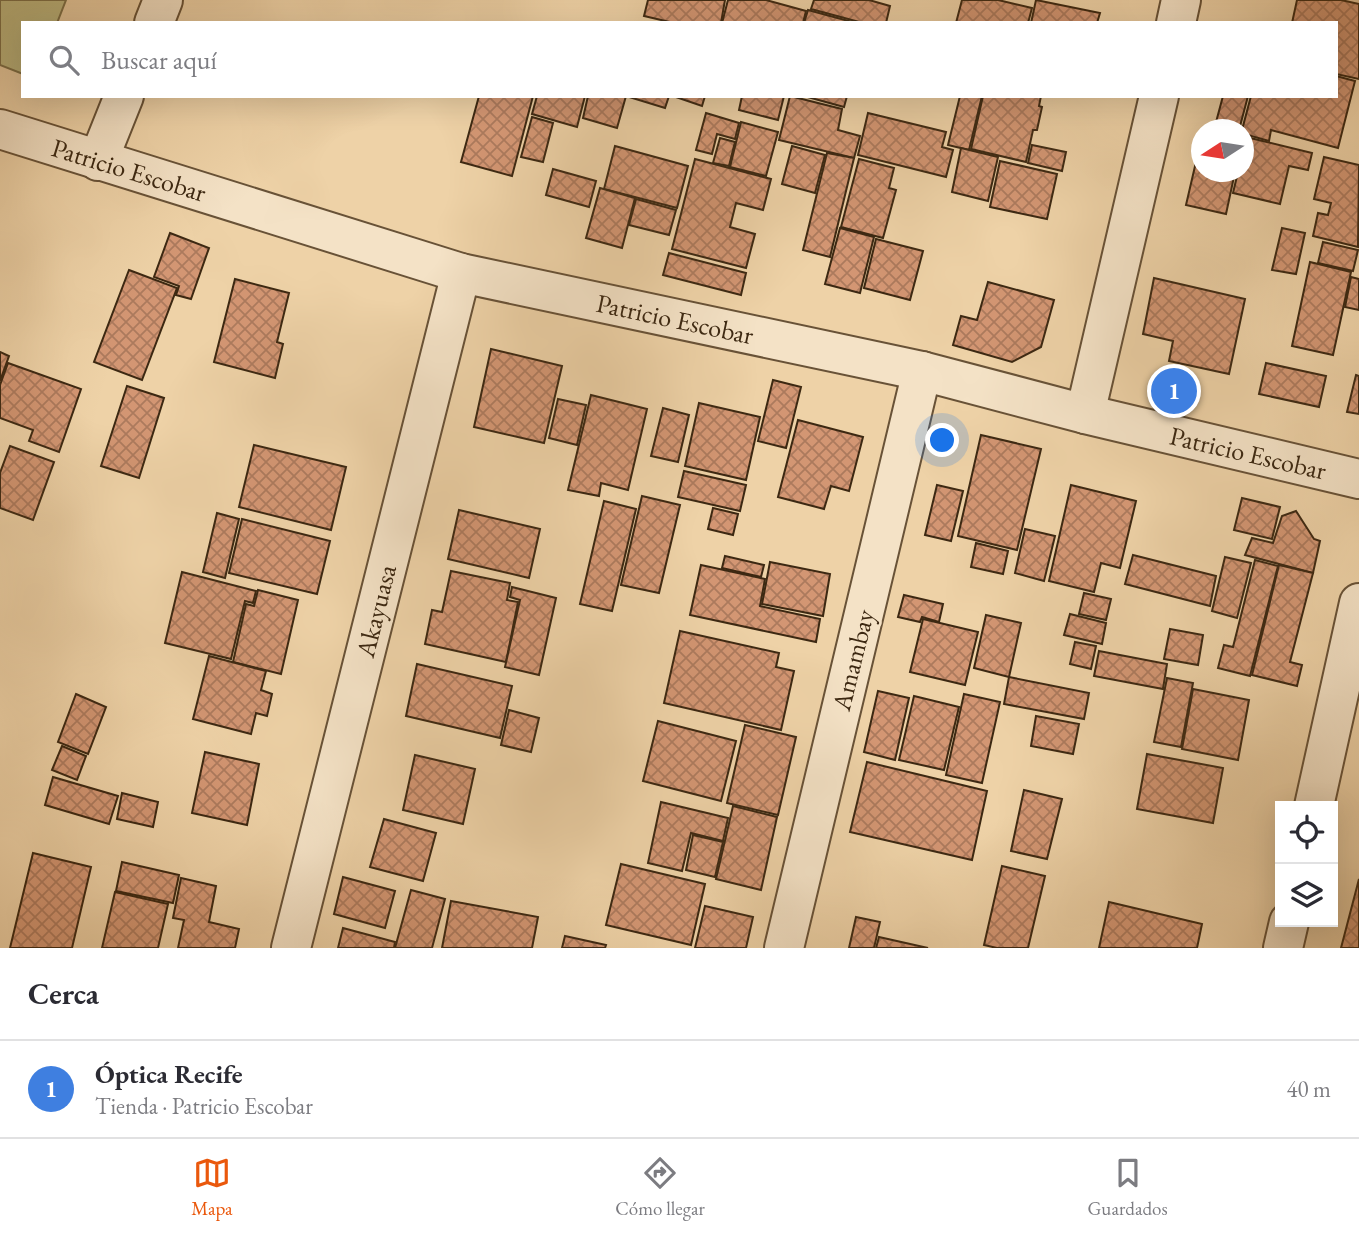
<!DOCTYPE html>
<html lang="es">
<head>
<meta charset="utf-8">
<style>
  :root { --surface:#fff; --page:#f2f2f3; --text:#2b2b33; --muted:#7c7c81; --line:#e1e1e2; --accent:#ea580c }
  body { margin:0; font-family:"EB Garamond",serif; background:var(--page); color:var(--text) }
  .controls { position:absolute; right:21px; bottom:21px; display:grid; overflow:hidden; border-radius:0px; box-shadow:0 7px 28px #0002 }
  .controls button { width:63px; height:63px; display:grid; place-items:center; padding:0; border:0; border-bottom:2px solid var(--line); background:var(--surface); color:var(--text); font:35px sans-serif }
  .compass { position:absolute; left:1191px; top:119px; width:63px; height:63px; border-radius:50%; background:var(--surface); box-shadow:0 7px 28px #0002; rotate:258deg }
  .you { position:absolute; left:943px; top:441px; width:24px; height:24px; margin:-18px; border:5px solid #fff; border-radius:50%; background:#1a73e8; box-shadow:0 0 0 10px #1a73e833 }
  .badge { display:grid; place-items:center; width:46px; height:46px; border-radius:50%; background:var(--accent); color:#fff; font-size:23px; font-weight:700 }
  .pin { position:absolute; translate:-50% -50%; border:4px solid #fff; box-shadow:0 2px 7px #0006 }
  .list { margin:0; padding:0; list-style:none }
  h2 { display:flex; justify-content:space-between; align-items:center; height:91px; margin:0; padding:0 28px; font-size:30px }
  h2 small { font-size:23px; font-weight:400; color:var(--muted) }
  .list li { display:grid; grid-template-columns:46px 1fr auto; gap:21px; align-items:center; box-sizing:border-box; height:98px; padding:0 28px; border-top:2px solid var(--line) }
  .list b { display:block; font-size:26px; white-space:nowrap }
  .list p { margin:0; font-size:23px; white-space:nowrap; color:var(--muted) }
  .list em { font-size:23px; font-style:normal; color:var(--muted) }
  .icon { flex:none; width:38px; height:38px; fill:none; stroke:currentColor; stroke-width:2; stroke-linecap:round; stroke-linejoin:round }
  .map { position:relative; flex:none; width:1359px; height:948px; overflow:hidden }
  .search { position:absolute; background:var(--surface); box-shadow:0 7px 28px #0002; left:21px; right:21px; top:21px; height:77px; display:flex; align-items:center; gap:18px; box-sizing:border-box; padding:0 24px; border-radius:0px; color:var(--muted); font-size:26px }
  .sheet { height:189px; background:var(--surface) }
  nav { display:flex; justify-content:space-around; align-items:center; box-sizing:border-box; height:98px; border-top:2px solid var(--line); background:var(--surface); font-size:19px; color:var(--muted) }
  nav a { display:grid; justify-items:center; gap:4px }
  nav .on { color:var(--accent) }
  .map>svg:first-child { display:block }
  .pitch { fill:#beba83; stroke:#7d714a; stroke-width:2 }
  .building { fill:url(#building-cross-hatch); stroke:#3c2812; stroke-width:2 }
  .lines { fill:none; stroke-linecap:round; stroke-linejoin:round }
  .minor-casing { stroke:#685237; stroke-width:42 }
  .tertiary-casing { stroke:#685237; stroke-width:42 }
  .minor { stroke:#f4e2c6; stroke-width:38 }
  .tertiary { stroke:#f4e2c6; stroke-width:38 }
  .labels { text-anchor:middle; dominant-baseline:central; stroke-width:5; stroke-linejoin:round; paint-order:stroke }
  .street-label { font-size:26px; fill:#3c2812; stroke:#f4e2c6 }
</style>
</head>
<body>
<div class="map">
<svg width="1359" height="948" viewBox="0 0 1359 948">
  <defs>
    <pattern id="building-cross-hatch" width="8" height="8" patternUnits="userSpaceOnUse" patternTransform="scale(1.75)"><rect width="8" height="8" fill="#d39673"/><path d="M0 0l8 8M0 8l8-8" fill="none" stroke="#ac7a5d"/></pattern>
  </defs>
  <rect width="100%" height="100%" fill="#eed2a7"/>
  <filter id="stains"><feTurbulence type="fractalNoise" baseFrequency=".00286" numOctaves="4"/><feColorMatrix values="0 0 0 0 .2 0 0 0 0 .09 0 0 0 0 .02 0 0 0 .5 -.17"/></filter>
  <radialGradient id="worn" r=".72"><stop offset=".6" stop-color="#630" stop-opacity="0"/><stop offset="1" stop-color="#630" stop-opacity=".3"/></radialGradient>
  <path class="pitch" d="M0 0H66L57 23H23V74L0 65Z"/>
  <g class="building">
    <path d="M648 0H725L721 23H674L644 16Z"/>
    <path d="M728 0H766L806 11 803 23H722Z"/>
    <path d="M814 0H869L890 6 886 23H863L811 9Z"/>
    <path d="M962 0H998L1032 8 1028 23H956Z"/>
    <path d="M1036 0 1100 13 1097 23H1031Z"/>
    <path d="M1297 0H1341L1359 4V79L1336 74V23H1292Z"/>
    <path d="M808 10 856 23H804Z"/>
    <path d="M1336 76 1355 81 1338 148 1271 130 1269 141 1244 134 1242 130 1251 96H1336Z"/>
    <path d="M479 96H533L512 176 461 162Z"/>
    <path d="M537 96H585L577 127 532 114Z"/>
    <path d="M588 96H626L617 128 583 118Z"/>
    <path d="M626 96H669L665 108Z"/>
    <path d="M673 96H705L702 106Z"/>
    <path d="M742 96H784L778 120 739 110Z"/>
    <path d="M790 96 842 109 838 130 860 136 854 158 779 140Z"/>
    <path d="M804 96H847L844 107Z"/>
    <path d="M960 96H982L969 150 948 145Z"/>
    <path d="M983 96H1041L1039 106 1042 107 1037 130H1033L1026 162 971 149Z"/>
    <path d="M1223 96H1248L1239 130 1215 126Z"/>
    <path d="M706 113 739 123 735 139 717 134 712 154 696 150Z"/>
    <path d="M868 113 946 132 942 147 953 150 946 177 858 155Z"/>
    <path d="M532 117 553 123 543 162 521 157Z"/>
    <path d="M741 122 778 132 766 176 730 167Z"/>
    <path d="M1202 136V172H1235L1226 214 1186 205Z"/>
    <path d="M1246 137 1312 153 1308 170 1289 166 1280 204 1233 193 1238 172H1244Z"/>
    <path d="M720 138 735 142 729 166 713 163Z"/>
    <path d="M1032 145 1066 152 1062 171 1028 163Z"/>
    <path d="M615 146 688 166 677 208 604 189Z"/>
    <path d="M792 146 825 155 815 193 782 184Z"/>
    <path d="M961 148 998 157 988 201 952 192Z"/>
    <path d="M827 153 854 158 830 257 803 250Z"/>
    <path d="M1324 157 1359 165 1358 247 1313 236 1318 213 1328 215 1331 203 1314 199Z"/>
    <path d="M695 159 771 179 763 210 736 203 730 227 755 234 746 268 672 249Z"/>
    <path d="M859 159 894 168 889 188 896 190 883 238 841 227Z"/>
    <path d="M1000 161 1057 174 1047 219 990 207Z"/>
    <path d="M553 169 596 181 589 207 546 195Z"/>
    <path d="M600 188 635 198 622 248 586 238Z"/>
    <path d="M636 199 676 210 669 235 629 225Z"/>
    <path d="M840 228 874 237 860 293 825 284Z"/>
    <path d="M1282 228 1305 233 1296 274 1272 270Z"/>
    <path d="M170 233 209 248 191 299 176 295 179 286 154 277Z"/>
    <path d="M876 239 923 251 910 300 864 288Z"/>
    <path d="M1323 242 1358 250 1353 271 1318 263Z"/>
    <path d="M669 253 746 273 741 295 663 275Z"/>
    <path d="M1310 262 1351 272 1333 355 1292 346Z"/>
    <path d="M129 270 177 288 142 380 94 362Z"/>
    <path d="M1351 277 1359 279V310L1345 307Z"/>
    <path d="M1154 278 1245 299 1229 374 1169 361 1173 341 1143 334Z"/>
    <path d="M235 279 289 293 277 342 283 344 275 378 214 362Z"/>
    <path d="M988 282 1054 300 1041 347 1012 362 953 345 961 316 977 320Z"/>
    <path d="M491 349 562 366 544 443 474 427Z"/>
    <path d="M0 352 9 356 0 381Z"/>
    <path d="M8 363 81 389 59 452 29 441 33 430 0 418V385Z"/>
    <path d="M1266 363 1326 376 1319 407 1259 394Z"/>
    <path d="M1356 375 1359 376V414L1347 412Z"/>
    <path d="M773 380 801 387 786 448 758 441Z"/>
    <path d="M127 386 164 398 139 478 101 466Z"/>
    <path d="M591 395 647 409 628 490 601 483 599 496 568 490Z"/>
    <path d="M558 399 586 405 577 445 549 438Z"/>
    <path d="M699 403 760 417 746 480 685 466Z"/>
    <path d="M663 408 689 415 678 462 651 456Z"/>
    <path d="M798 420 863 437 849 491 831 486 824 509 778 497Z"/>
    <path d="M981 435 1041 449 1017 550 958 536Z"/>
    <path d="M254 445 346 467 331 530 239 507Z"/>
    <path d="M10 446 54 462 33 520 0 508V473Z"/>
    <path d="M684 471 746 485 740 511 678 497Z"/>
    <path d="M937 485 963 491 951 541 925 535Z"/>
    <path d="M1071 485 1136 501 1120 568 1101 563 1094 592 1049 581Z"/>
    <path d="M642 496 680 505 659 593 621 585Z"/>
    <path d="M1242 498 1280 507 1272 539 1234 530Z"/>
    <path d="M604 501 636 509 612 611 580 604Z"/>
    <path d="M713 508 738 514 733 535 708 529Z"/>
    <path d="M459 510 540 529 529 578 448 559Z"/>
    <path d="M1296 511 1314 539 1320 541 1313 573 1245 555 1252 538 1273 543 1282 516Z"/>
    <path d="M217 513 239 519 225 578 203 572Z"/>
    <path d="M242 519 330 541 317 594 229 573Z"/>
    <path d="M1025 529 1055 536 1044 581 1015 573Z"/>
    <path d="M976 543 1008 551 1003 574 971 567Z"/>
    <path d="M1133 555 1216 576 1210 606 1125 584Z"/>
    <path d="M725 556 764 565 761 577 722 568Z"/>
    <path d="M1225 557 1251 563 1237 618 1212 611Z"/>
    <path d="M1255 560 1278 566 1250 676 1218 668 1224 645 1233 647Z"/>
    <path d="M770 562 830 574 823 616 762 604Z"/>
    <path d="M701 565 765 579 760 606 820 619 816 642 690 615Z"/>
    <path d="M1279 565 1313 573 1290 662 1302 665 1297 686 1252 675Z"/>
    <path d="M451 571 510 583 507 600 518 602 506 662 425 644 432 610 442 612Z"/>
    <path d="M182 572 256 591 253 603 245 601 231 659 165 643Z"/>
    <path d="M512 587 556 598 539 675 505 667 520 600 510 597Z"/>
    <path d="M258 590 298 600 281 674 233 662 246 604 254 606Z"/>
    <path d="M1084 593 1111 599 1106 620 1079 614Z"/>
    <path d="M904 595 943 604 939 622 922 617 920 622 898 617Z"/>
    <path d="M1070 614 1106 623 1102 644 1064 635Z"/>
    <path d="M986 615 1021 623 1009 677 974 668Z"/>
    <path d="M923 619 978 632 965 685 910 672Z"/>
    <path d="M1170 629 1203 635 1198 665 1164 659Z"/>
    <path d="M680 631 779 653 776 667 794 671 781 730 664 703Z"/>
    <path d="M1075 642 1096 646 1091 669 1070 664Z"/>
    <path d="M1099 651 1167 664 1163 689 1094 676Z"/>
    <path d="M209 656 266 671 261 690 272 694 267 716 256 713 251 734 193 719Z"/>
    <path d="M417 664 512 686 500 738 406 716Z"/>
    <path d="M1009 677 1089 693 1084 719 1004 704Z"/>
    <path d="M1167 678 1193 683 1181 747 1154 742Z"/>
    <path d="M1193 689 1249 700 1238 760 1182 749Z"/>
    <path d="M878 691 909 698 895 760 864 752Z"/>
    <path d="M76 694 106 707 88 754 58 742Z"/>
    <path d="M964 694 1000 702 982 783 946 775Z"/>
    <path d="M914 696 959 707 944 770 899 760Z"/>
    <path d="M509 710 539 718 531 752 501 745Z"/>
    <path d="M1036 716 1079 724 1073 754 1031 746Z"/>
    <path d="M658 721 736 741 721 801 643 781Z"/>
    <path d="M745 725 796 737 778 815 727 803Z"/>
    <path d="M62 746 86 756 77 780 52 770Z"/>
    <path d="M205 752 259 764 247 825 192 813Z"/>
    <path d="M1147 754 1223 768 1213 823 1137 809Z"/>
    <path d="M415 755 475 769 463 824 403 810Z"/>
    <path d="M867 762 987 791 972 860 850 832Z"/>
    <path d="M53 777 118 796 109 824 45 805Z"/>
    <path d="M1024 790 1062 799 1047 859 1011 851Z"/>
    <path d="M122 793 158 802 153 827 117 819Z"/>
    <path d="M661 802 728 818 723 841 691 833 682 871 648 863Z"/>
    <path d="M733 806 777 817 761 890 716 879Z"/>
    <path d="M384 819 436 833 423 881 370 867Z"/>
    <path d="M693 835 723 842 715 877 686 870Z"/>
    <path d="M33 853 91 867 72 948H10Z"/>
    <path d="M122 862 179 875 173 903 116 891Z"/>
    <path d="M621 864 705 884 691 945 606 925Z"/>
    <path d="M1002 866 1045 876 1028 948H997L984 945Z"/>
    <path d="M343 877 395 891 385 928 334 914Z"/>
    <path d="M181 878 216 886 209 922 239 929 235 948H178L184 920 173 918Z"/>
    <path d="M1359 879V948H1341Z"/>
    <path d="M411 890 445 899 432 948H395Z"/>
    <path d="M115 892 168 904 158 948H102Z"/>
    <path d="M451 901 538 917 532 948H442Z"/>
    <path d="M1109 902 1202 924 1197 948H1099Z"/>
    <path d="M705 906 753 917 746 948H695Z"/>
    <path d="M856 917 880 922 874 948H849Z"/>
    <path d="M343 928 395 942 394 948H338Z"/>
    <path d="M565 936 606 945 605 948H562Z"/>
    <path d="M879 937 928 948H876Z"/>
  </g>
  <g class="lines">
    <defs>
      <g id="minor">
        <path d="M154 23 163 0"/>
        <path d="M1176 23 1181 0"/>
        <path d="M98 161 124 96"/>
        <path d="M1085 414 1159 96"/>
        <path d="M291 948 461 273"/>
        <path d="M784 948 922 371"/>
      </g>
      <g id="tertiary">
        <path d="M0 129 461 273 922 371 1085 414 1359 479"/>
        <path d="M1314 806 1359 603"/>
        <path d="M1283 948 1289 922"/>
      </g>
    </defs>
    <use href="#minor" class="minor-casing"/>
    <use href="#tertiary" class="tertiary-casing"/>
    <use href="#minor" class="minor"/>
    <use href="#tertiary" class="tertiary"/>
  </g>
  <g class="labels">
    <g class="street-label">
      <text transform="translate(129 170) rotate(17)">Patricio Escobar</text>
      <text transform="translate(675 319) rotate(12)">Patricio Escobar</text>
      <text transform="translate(1248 453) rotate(13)">Patricio Escobar</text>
      <text transform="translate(376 611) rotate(-76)">Akayuasa</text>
      <text transform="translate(853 660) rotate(-76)">Amambay</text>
    </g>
  </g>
  <rect width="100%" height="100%" filter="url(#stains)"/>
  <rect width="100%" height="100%" fill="url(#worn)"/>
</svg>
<div class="controls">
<button><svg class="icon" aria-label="locate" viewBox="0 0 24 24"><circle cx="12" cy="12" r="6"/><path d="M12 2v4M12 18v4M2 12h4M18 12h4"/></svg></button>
<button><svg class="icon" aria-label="layers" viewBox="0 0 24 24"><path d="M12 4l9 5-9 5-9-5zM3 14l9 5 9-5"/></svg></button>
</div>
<svg class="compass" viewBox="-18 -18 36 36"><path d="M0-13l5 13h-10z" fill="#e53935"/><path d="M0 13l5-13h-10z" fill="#7c7c81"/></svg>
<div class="you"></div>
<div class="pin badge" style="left:1174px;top:391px;background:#3f7fe0">1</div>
<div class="search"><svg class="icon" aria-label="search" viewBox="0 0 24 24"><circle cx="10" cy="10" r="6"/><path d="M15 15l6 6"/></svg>Buscar aquí</div>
</div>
<section class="sheet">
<h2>Cerca<small></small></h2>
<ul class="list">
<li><span class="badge" style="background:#3f7fe0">1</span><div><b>Óptica Recife</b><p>Tienda · Patricio Escobar</p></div><em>40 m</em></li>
</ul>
</section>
<nav>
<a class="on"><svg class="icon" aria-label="map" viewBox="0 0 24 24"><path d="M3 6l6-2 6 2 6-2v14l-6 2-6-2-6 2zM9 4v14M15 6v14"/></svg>Mapa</a>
<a><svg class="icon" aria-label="directions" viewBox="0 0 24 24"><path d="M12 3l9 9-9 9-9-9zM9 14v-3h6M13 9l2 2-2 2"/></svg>Cómo llegar</a>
<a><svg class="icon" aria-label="saved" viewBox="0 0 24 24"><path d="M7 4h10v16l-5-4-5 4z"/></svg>Guardados</a>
</nav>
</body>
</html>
